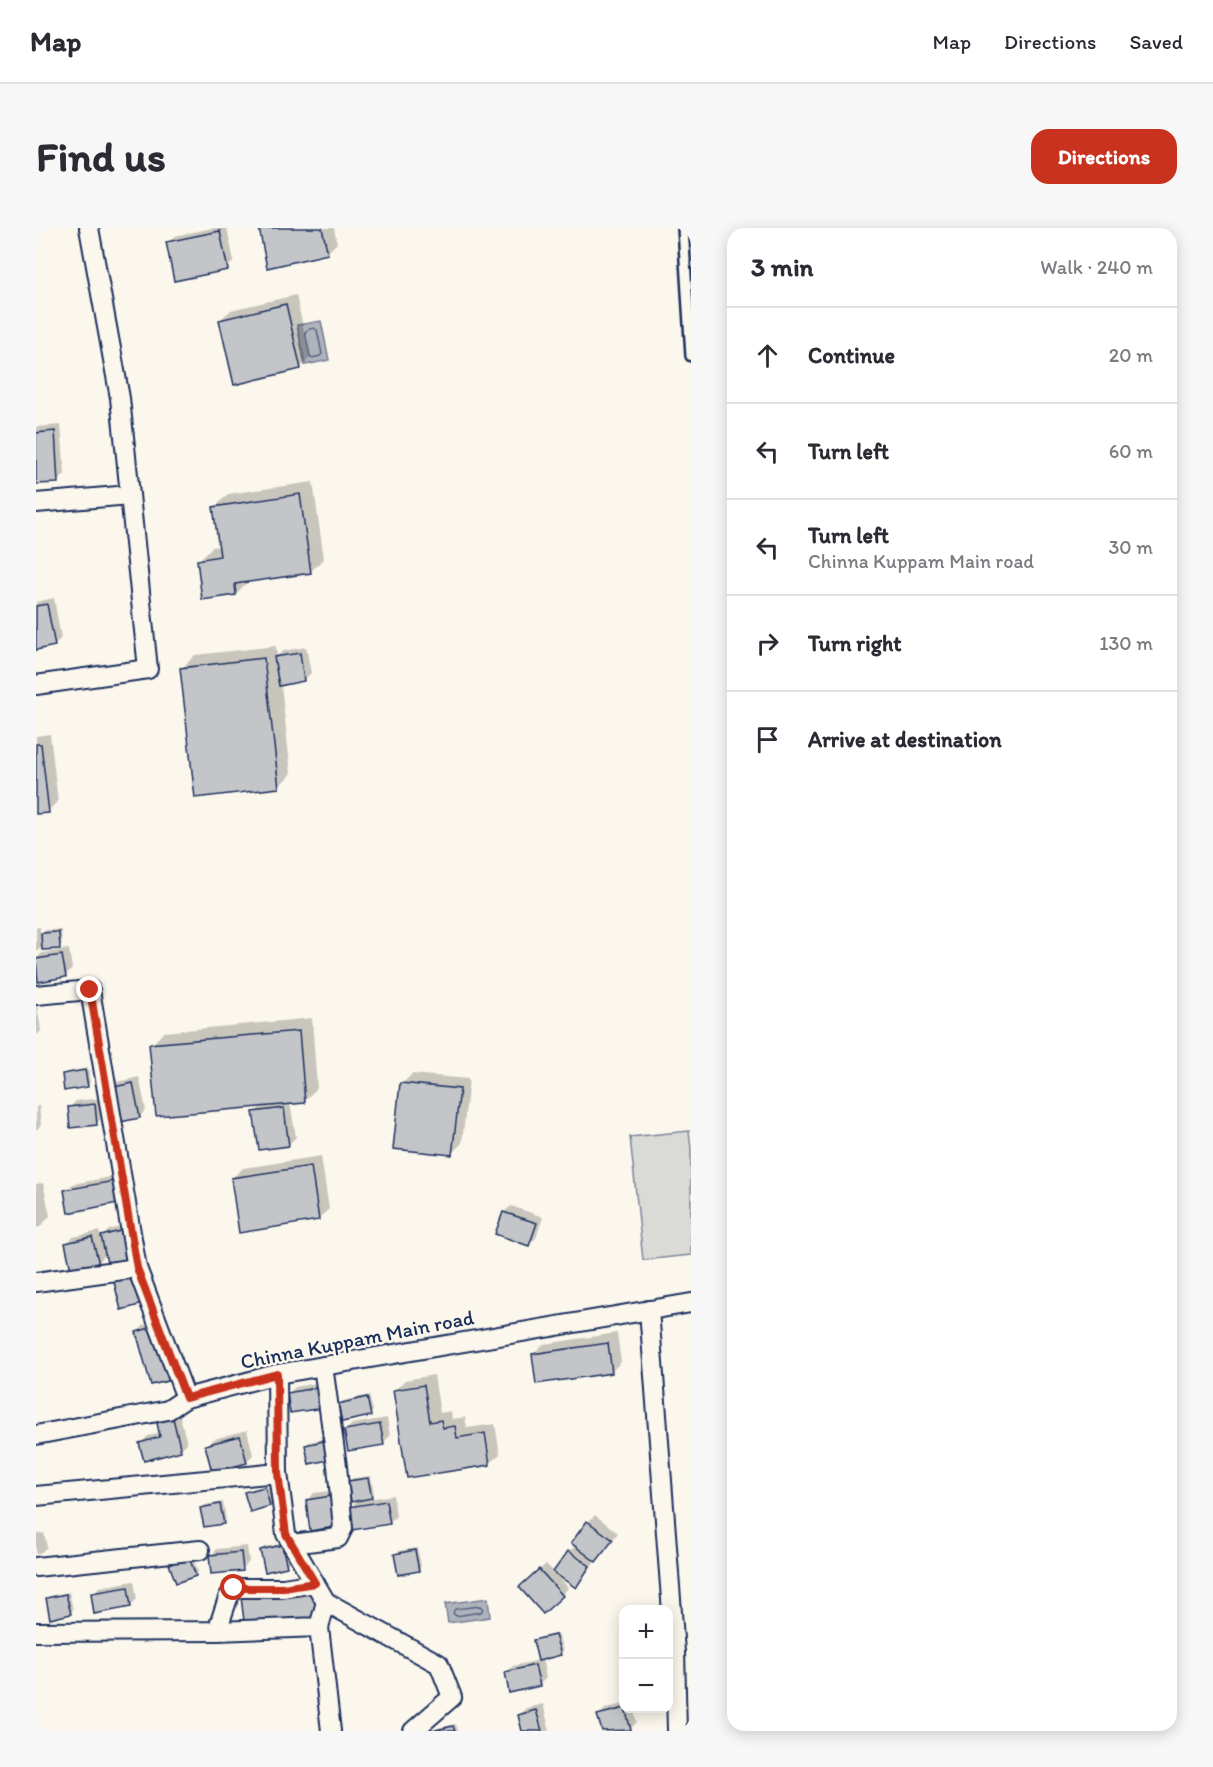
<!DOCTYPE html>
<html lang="en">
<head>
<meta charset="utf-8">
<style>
  :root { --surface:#fff; --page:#f7f7f7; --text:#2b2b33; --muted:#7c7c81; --line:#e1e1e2; --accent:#c8321e }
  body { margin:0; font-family:Itim,sans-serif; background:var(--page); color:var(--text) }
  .controls { position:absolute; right:18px; bottom:18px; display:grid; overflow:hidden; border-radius:12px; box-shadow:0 3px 15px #0003 }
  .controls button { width:54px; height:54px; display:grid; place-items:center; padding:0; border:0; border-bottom:2px solid var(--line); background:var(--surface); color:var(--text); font:30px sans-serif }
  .stop { position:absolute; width:18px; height:18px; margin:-14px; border:4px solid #c8321e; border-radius:50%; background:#fff }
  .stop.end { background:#c8321e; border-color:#fff; box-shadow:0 2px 6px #0008 }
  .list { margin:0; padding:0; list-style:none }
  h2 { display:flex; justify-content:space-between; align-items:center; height:78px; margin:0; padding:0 24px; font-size:26px }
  h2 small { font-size:20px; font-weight:400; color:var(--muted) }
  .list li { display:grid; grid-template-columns:39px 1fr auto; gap:18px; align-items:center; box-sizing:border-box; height:96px; padding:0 24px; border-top:2px solid var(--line) }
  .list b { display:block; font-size:22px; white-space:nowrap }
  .list p { margin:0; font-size:20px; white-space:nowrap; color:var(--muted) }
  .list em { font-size:20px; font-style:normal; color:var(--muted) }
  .icon { flex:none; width:33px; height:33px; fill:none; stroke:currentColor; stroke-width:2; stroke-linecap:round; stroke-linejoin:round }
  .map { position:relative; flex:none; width:655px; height:1503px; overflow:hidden; border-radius:18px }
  header { display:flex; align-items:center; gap:36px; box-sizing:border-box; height:84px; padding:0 30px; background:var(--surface); border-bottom:2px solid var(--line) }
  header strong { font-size:28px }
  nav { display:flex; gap:33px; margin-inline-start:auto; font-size:21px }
  .intro { display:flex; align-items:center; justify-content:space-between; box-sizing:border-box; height:144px; padding:0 36px }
  h1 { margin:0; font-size:42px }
  .button { padding:15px 27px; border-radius:18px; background:var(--accent); color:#fff; font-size:21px; font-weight:700 }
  main { display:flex; gap:36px; padding:0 36px }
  aside { flex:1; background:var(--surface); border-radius:18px; box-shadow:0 3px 15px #0003 }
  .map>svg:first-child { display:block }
  .green { fill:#dadad7; stroke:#7a849a; stroke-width:1.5 }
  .water { fill:#afb3bb; stroke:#747e96; stroke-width:1.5 }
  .shadow { fill:#0003 }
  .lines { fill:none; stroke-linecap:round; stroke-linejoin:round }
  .shore { stroke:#566483; stroke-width:1.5 }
  .building { fill:#c3c5c9; stroke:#1b2f5e; stroke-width:1.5 }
  .service-casing { stroke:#1b2f5e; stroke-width:14 }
  .minor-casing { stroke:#1b2f5e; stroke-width:22 }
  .service { stroke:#fbf7ec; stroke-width:9 }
  .minor { stroke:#fbf7ec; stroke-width:18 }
  .route { stroke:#c8321e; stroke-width:8 }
  .labels { text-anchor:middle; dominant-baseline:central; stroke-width:5; stroke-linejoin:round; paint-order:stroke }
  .street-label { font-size:21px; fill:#1b2f5e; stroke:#fbf7ec }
</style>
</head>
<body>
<header>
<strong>Map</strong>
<nav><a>Map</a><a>Directions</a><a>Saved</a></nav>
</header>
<div class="intro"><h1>Find us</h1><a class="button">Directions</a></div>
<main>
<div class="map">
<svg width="655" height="1503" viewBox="0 0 655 1503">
  <rect width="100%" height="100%" fill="#fbf7ec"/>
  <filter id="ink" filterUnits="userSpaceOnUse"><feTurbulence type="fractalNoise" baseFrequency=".0167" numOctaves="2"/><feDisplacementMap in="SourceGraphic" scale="12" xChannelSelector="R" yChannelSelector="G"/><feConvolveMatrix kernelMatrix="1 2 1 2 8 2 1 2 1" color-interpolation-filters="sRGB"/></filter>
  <g filter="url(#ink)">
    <path class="green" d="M653 903 655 921V1027L607 1032 594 909Z"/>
    <g class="water">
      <path d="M285 93 293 132 269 137 261 97Z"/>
      <path d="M452 1370 454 1389 412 1395 409 1376Z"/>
    </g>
    <g class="shadow">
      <path d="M176 0H191L198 33 191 40 132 15 139 8Z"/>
      <path d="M224 0H298L301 15 291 25Z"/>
      <path d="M260 67 274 130 264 140 184 92 195 82Z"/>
      <path d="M25 197 29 246 22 253 0 255V199Z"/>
      <path d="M277 254 288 331 274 344 213 352 200 366 163 332 176 319 184 318 179 279 192 266Z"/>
      <path d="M18 370 25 410 18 417 0 420V374Z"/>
      <path d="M240 418 241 428 247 423 270 419 275 445 268 452 245 456 255 546 242 559 145 441 159 427Z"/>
      <path d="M14 506 22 573 12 583 0 585V508Z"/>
      <path d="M0 699H4V708L10 702H25L26 716 23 719 7 718 0 723Z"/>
      <path d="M33 721 36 741 29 748H2L0 750V730V731L6 725Z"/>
      <path d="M0 769 5 803 0 808Z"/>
      <path d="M276 790 281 860 268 873 254 875 260 909 253 916 219 885 226 877 115 817 128 804Z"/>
      <path d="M52 840 54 855 51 858 27 847 30 844Z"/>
      <path d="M376 846 433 851 426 915 416 925 366 856Z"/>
      <path d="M103 849 110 882 103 889 74 860 81 854Z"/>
      <path d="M65 870 67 889 60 896 33 880 40 873Z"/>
      <path d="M3 878 5 897 0 902V879Z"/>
      <path d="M285 928 293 981 282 991 196 950 207 940Z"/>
      <path d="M84 947 81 974 30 962 37 956Z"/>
      <path d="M7 955 14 988 4 999 0 1000V956Z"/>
      <path d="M475 978 507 989 500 1010 493 1016 468 984Z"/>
      <path d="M95 996 62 1035 30 1016 37 1009 63 1003 65 1010 73 1002Z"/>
      <path d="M128 1092 142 1144 102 1104 108 1097Z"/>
      <path d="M581 1105 585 1134 575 1144 498 1126 508 1116Z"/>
      <path d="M398 1147 404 1185 415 1183 416 1191 429 1189 431 1200 459 1196 464 1226 453 1236 372 1248 359 1162 369 1152Z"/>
      <path d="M290 1153 293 1171 252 1166 259 1159Z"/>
      <path d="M333 1167 337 1183 334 1186 304 1176 307 1173Z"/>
      <path d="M143 1185 151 1215 144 1222 105 1215 112 1208 125 1205 122 1195 129 1188Z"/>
      <path d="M351 1190 354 1208 347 1215 309 1203 316 1196Z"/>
      <path d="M211 1202 217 1227 210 1234 171 1218 178 1211Z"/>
      <path d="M295 1209 299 1226 270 1217 273 1214Z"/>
      <path d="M335 1248 338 1266 333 1271 357 1267 360 1288 353 1295 314 1280 323 1271 314 1254 317 1250Z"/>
      <path d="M232 1257 237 1274 234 1277 210 1265 213 1262Z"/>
      <path d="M301 1262 298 1298 272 1272 278 1265Z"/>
      <path d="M187 1274 190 1292 187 1295 166 1280 169 1277Z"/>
      <path d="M559 1287 582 1305 540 1358 520 1344 532 1360 526 1367 491 1353 510 1336 519 1345 533 1324 540 1317 552 1294Z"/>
      <path d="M8 1305 11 1319 4 1325 0 1326V1306Z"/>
      <path d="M249 1315 253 1334 250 1337 225 1322 228 1319Z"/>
      <path d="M211 1318 213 1334 206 1341 175 1328 181 1321Z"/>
      <path d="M381 1320 385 1338 382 1342 360 1326 363 1323Z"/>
      <path d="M156 1327 162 1344 159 1347 135 1336 138 1333Z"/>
      <path d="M98 1353 101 1371 94 1378 56 1366 63 1359Z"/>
      <path d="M33 1364 37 1382 34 1385 11 1371 14 1368Z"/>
      <path d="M522 1405 527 1423 524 1426 506 1430 510 1450 503 1457 470 1445 477 1438 503 1432 499 1413 502 1410Z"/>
      <path d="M507 1476 514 1503H488L483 1487 490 1480Z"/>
      <path d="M588 1476V1480H597L601 1494 594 1501 584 1503H567L563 1487 570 1480Z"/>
      <path d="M420 1496 422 1503H398L401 1500Z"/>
    </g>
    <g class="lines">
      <g class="shore">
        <path d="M278 100 281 102 286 126 284 128 276 130 274 128 269 104 271 102Z"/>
        <path d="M444 1378 447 1381 445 1384 420 1388 417 1385 419 1381Z"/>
      </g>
    </g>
    <g class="building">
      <path d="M223 0H286L292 26 231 40Z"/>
      <path d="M184 3 192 42 138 53 130 14Z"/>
      <path d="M250 76 265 141 198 157 183 92Z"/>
      <path d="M19 203 22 255 0 256V205Z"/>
      <path d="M264 266 275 345 199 356 200 367 166 372 161 332 184 328 177 279Z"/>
      <path d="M11 376 19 418 0 422V378Z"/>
      <path d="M264 425 268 453 243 458 238 429Z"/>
      <path d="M228 430 243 560 159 570 144 440Z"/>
      <path d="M0 516H5L13 585 0 586Z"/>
      <path d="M23 704 24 721 6 722 5 705Z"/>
      <path d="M26 727 30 749 2 754 0 731Z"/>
      <path d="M263 803 269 875 120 888 113 816Z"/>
      <path d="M49 842 52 859 28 863 26 846Z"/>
      <path d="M97 855 104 890 79 895 73 860Z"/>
      <path d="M364 855 424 861 416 927 357 921Z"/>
      <path d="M59 876 61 897 34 900 32 879Z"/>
      <path d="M248 880 253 918 223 922 217 884Z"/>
      <path d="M275 938 283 992 203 1005 195 950Z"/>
      <path d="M78 953 82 975 32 985 28 962Z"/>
      <path d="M467 984 501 995 493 1018 459 1006Z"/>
      <path d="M88 1002 95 1032 72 1039 65 1008Z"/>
      <path d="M56 1009 63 1036 35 1042 29 1015Z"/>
      <path d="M100 1048 107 1076 85 1082 78 1054Z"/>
      <path d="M121 1098 136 1152 115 1157 100 1104Z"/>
      <path d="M572 1115 576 1145 500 1156 496 1126Z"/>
      <path d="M388 1157 394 1194 405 1192 407 1200 419 1198 421 1210 449 1205 454 1237 371 1250 357 1162Z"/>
      <path d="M284 1159 287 1180 254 1185 251 1165Z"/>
      <path d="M331 1169 335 1188 306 1194 302 1176Z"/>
      <path d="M137 1190 145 1223 108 1233 103 1215 124 1209 121 1195Z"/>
      <path d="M344 1196 348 1217 312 1223 308 1202Z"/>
      <path d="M204 1208 211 1235 176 1244 169 1217Z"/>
      <path d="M292 1212 297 1231 273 1236 269 1217Z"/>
      <path d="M332 1250 336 1270 315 1274 312 1253Z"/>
      <path d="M229 1259 234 1278 214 1284 208 1264Z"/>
      <path d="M295 1268 299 1299 274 1303 270 1272Z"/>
      <path d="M350 1273 354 1296 316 1302 312 1279Z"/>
      <path d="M184 1276 188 1296 168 1299 164 1280Z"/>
      <path d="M551 1293 577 1312 560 1334 535 1315Z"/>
      <path d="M246 1317 251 1339 229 1344 224 1322Z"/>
      <path d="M379 1322 383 1343 362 1347 358 1326Z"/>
      <path d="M532 1323 554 1338 540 1360 517 1344Z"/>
      <path d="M205 1324 207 1343 175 1346 173 1327Z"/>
      <path d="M153 1329 160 1348 140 1355 133 1336Z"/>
      <path d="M503 1341 527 1368 507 1386 483 1359Z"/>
      <path d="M92 1359 95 1379 58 1386 55 1365Z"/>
      <path d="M278 1360 282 1393 209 1401 205 1369Z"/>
      <path d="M30 1366 35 1386 14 1391 10 1370Z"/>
      <path d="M519 1407 525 1427 502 1433 497 1412Z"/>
      <path d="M499 1437 504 1458 473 1465 469 1444Z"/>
      <path d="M589 1480 595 1502 566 1503 561 1487Z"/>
      <path d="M500 1482 506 1503H486L482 1487Z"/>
      <path d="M417 1498 419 1503H396Z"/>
    </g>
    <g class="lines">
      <defs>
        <path id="service" d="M647 0 655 128"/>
        <g id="minor">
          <path d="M0 275 94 267"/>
          <path d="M0 457 112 441 84 170 53 0"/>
          <path d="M0 767 54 762 101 1040 150 1170"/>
          <path d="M0 1054 101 1040"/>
          <path d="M613 1082 639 1424 641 1503"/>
          <path d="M241 1146 242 1245 250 1306 290 1374 403 1436 416 1469 377 1503"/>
          <path d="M0 1207 132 1182 150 1170 241 1146 655 1075"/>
          <path d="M0 1268 242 1245"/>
          <path d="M256 1316 302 1310 307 1300 301 1238 287 1138"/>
          <path d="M0 1339 164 1322"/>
          <path d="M283 1399 295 1503"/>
          <path d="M181 1403 192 1370 198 1360H247L279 1355"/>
          <path d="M0 1404 181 1403 283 1399 290 1374"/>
        </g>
      </defs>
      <use href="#service" class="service-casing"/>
      <use href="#minor" class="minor-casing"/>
      <use href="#service" class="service"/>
      <use href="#minor" class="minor"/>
    </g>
  </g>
  <g class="lines" filter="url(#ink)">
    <path class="route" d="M54 762 101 1040 150 1170 241 1146 242 1245 250 1306 279 1355 247 1360H198"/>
  </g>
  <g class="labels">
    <g class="street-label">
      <text transform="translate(321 1111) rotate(-11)">Chinna Kuppam Main road</text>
    </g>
  </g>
</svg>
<div class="controls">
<button>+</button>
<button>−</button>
</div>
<div class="stop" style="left:198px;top:1360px"></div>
<div class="stop end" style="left:54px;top:762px"></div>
</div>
<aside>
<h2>3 min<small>Walk · 240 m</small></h2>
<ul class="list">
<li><svg class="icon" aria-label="ahead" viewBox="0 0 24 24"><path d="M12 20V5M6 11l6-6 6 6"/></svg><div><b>Continue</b></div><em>20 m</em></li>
<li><svg class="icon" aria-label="left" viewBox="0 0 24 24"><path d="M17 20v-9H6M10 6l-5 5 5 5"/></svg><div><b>Turn left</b></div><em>60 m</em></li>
<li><svg class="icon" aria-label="left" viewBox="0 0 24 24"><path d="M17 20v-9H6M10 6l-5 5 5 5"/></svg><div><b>Turn left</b><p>Chinna Kuppam Main road</p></div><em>30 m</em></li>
<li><svg class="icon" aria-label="right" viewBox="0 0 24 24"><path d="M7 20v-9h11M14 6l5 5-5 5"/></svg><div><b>Turn right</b></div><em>130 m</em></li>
<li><svg class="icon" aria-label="arrive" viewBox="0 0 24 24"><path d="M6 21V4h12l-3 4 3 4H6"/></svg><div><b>Arrive at destination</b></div></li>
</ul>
</aside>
</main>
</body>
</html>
